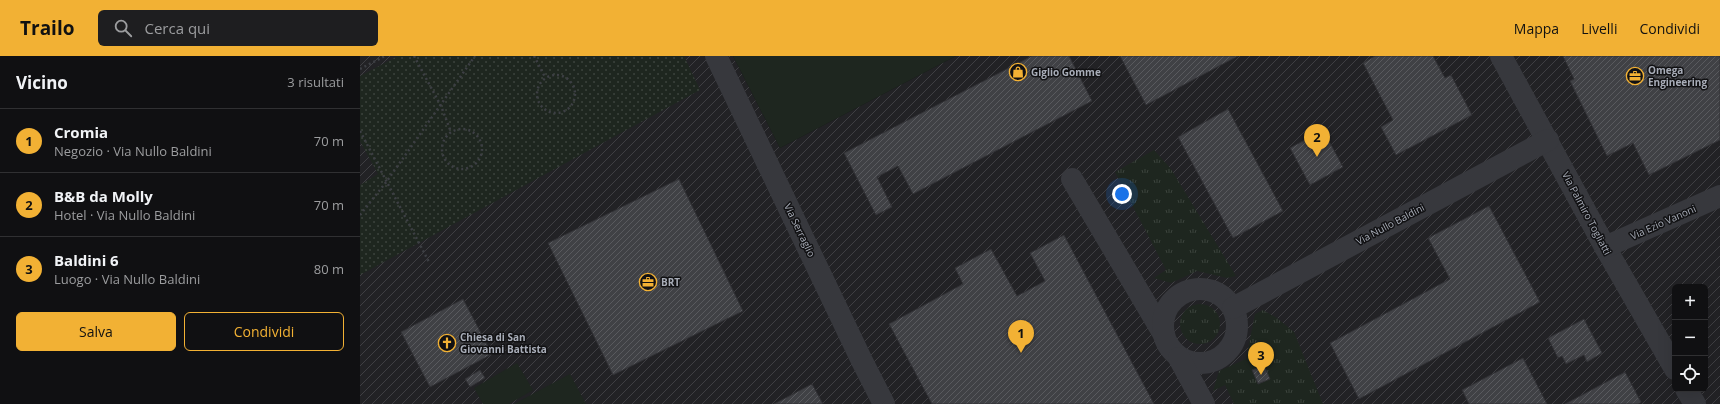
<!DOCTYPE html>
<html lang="it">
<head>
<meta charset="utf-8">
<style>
  :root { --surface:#101012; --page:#1e1e20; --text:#f1f3f6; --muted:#9c9d9f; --line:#303032; --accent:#f2b134 }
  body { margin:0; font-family:"Open Sans",sans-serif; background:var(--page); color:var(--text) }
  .controls { position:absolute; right:12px; bottom:12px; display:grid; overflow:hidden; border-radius:6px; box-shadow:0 4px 16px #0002 }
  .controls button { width:36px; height:36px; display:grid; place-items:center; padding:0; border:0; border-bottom:1px solid var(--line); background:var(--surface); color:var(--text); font:20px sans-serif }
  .you { position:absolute; left:762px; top:138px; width:14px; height:14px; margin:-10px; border:3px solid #fff; border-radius:50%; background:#1a73e8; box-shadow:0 0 0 6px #1a73e833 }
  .badge { display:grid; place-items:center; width:26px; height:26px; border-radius:50%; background:var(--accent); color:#111; font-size:13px; font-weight:700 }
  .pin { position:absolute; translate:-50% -33px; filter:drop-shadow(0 1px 2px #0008) }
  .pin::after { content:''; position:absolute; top:21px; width:14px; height:12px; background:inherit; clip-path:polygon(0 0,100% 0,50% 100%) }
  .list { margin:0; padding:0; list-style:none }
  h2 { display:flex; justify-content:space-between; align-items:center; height:52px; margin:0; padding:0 16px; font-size:17px }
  h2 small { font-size:13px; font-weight:400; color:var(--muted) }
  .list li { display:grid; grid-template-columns:26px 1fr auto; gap:12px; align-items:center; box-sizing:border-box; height:64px; padding:0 16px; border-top:1px solid var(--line) }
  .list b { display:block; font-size:15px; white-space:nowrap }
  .list p { margin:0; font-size:13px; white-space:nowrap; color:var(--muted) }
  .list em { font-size:13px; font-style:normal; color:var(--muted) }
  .actions { display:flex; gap:8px; padding:12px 16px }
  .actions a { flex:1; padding:9px 0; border:1px solid var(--accent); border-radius:6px; text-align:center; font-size:14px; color:var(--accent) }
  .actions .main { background:var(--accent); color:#111 }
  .icon { flex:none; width:22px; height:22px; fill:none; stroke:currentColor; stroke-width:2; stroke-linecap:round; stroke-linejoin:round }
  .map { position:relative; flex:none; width:1360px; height:348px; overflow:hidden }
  header { display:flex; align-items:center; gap:24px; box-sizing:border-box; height:56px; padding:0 20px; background:var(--accent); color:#111 }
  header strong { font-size:19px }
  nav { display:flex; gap:22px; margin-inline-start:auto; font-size:14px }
  .search { width:280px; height:36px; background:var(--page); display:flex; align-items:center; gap:10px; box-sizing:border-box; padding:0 14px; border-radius:6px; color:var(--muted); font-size:15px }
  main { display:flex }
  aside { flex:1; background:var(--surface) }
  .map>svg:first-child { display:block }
  .industrial { fill:url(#industrial-furrows); fill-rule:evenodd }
  .grass { fill:url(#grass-tufts) }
  .park { fill:url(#park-dots) }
  .garden { fill:#1e261f }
  .building { fill:url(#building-hatch); stroke:#303034 }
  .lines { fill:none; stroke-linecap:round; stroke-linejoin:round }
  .path { stroke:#3d3f44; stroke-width:2.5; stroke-dasharray:2 3; stroke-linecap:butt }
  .minor { stroke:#37383d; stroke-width:22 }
  .labels { text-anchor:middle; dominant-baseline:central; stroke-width:3; stroke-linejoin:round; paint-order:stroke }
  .poi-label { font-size:10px; font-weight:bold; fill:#a8adb8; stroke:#111113; text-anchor:start }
  .street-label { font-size:10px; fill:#a8adb8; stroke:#111113 }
</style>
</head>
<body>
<header>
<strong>Trailo</strong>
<div class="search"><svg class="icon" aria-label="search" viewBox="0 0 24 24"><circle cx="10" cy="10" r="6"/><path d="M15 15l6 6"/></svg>Cerca qui</div>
<nav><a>Mappa</a><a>Livelli</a><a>Condividi</a></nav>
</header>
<main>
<aside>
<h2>Vicino<small>3 risultati</small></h2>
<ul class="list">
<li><span class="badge">1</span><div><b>Cromia</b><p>Negozio · Via Nullo Baldini</p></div><em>70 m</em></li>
<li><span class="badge">2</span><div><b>B&amp;B da Molly</b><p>Hotel · Via Nullo Baldini</p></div><em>70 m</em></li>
<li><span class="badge">3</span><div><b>Baldini 6</b><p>Luogo · Via Nullo Baldini</p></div><em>80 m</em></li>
</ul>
<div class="actions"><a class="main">Salva</a><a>Condividi</a></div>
</aside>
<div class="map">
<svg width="1360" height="348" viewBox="0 0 1360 348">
  <defs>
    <pattern id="industrial-furrows" width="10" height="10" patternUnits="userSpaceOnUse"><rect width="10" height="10" fill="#222225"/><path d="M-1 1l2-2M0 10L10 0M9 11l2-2" fill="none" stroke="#3f3f43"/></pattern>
    <pattern id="grass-tufts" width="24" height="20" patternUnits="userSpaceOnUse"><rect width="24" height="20" fill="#1e261f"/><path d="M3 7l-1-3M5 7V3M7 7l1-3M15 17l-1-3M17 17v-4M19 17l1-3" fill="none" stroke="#3c433d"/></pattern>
    <pattern id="park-dots" width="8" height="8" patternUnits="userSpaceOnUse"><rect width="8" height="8" fill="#1e261f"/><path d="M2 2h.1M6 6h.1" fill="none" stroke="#3c433d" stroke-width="1.8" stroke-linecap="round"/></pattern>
    <pattern id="building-hatch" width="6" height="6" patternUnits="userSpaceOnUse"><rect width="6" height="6" fill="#404145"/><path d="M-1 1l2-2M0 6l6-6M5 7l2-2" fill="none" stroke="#595a5e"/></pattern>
  </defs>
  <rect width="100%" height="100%" fill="#161618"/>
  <path class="industrial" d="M0 0H373L420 92 596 0H1360V348H0ZM1315 231H1345V333H1315Z"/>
  <g class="grass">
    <path d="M794 94 811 113 876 220 867 222 837 215 811 227 794 222 806 214 755 116Z"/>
    <circle cx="840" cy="268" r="20"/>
    <path d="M903 254 917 262 934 276 963 348H874L865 329 853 335 859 315 886 303 895 258Z"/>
  </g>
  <path class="park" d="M38 0H324L340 34 0 219V129L18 118 0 85V20Z"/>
  <g class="garden">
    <path d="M373 0H596L420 92Z"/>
    <path d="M157 307 173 334 149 348H123L114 332Z"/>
    <path d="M210 318 226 348H154Z"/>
  </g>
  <g class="building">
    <path d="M672 0H709L732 45 553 138 538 110 517 121 532 151 516 159 484 97Z"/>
    <path d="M760 0H878L786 49Z"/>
    <path d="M1015 0H1073L1085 22 1091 19 1112 59 1036 99 1021 71 1033 64 1003 7Z"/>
    <path d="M1203 0H1360V84L1289 119 1273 87 1247 100 1210 25 1214 23Z"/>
    <path d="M868 53 923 155 873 182 818 81Z"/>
    <path d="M963 74 983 111 950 129 930 92Z"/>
    <path d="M319 123 383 255 253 319 188 187Z"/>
    <path d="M1129 150 1180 246 999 343 970 287 1090 223 1068 182Z"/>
    <path d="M704 179 794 348H572L529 268 603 228 595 212 631 193 657 240 685 225 670 197Z"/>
    <path d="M103 243 132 298 70 331 41 276Z"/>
    <path d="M1224 263 1242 297 1227 306 1224 299 1206 308 1202 300 1198 302 1188 282Z"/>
    <path d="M1163 302 1187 348H1109L1102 334Z"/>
    <path d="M904 309 910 323 898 328 892 314Z"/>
    <path d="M120 314 125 322 110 331 105 323Z"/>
    <path d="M1265 316 1281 346 1278 348H1205Z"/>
    <path d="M452 328 463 348H414Z"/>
  </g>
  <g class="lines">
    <g class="path">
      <path d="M54 0 81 50 91 76"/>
      <path d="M174 0 185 21"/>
      <path d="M0 13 25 0"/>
      <circle cx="196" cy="38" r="19"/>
      <circle cx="102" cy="93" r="20"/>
      <path d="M0 75 69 206"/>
      <path d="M0 159 27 125 115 0"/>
    </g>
    <g class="minor">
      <path d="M356 0 502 305 524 348"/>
      <path d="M1141 0 1245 191 1315 313"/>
      <path d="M712 123 803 277"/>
      <path d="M1245 191 1360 140"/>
      <circle cx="840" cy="270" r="37"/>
      <path d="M873 252 1188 84"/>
      <path d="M819 302 844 348"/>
      <path d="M1326 333 1335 348"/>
    </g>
  </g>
  <defs>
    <symbol id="shop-ring" viewBox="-11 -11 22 22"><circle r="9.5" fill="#111113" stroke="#f2b134" stroke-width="1.5"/><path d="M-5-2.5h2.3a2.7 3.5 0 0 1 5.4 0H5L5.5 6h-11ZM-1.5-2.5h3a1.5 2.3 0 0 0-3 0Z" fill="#f2b134"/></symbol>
    <symbol id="office-ring" viewBox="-11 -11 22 22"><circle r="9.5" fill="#111113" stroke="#f2b134" stroke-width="1.5"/><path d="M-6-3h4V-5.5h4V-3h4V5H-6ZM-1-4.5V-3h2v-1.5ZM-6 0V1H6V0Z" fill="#f2b134"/></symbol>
    <symbol id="church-ring" viewBox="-11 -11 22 22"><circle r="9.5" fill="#111113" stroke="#f2b134" stroke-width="1.5"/><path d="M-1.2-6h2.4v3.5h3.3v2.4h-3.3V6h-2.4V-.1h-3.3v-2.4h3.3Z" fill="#f2b134"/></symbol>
  </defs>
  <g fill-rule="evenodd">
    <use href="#shop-ring" x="648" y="6" width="20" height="20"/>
    <use href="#office-ring" x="1265" y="10" width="20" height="20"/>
    <use href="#office-ring" x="278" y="216" width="20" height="20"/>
    <use href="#church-ring" x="77" y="277" width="20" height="20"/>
  </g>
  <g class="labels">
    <g class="poi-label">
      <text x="1288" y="14">Omega<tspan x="1288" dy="12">Engineering</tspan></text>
      <text x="671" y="16">Giglio Gomme</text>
      <text x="301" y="226">BRT</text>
      <text x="100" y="281">Chiesa di San<tspan x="100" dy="12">Giovanni Battista</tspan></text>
    </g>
    <g class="street-label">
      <text transform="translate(1227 157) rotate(62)">Via Palmiro Togliatti</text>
      <text transform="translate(1303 166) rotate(-24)">Via Ezio Vanoni</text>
      <text transform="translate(1030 168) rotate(-28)">Via Nullo Baldini</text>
      <text transform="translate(440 174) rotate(64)">Via Serraglio</text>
    </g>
  </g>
</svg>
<div class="controls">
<button>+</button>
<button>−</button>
<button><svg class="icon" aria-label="locate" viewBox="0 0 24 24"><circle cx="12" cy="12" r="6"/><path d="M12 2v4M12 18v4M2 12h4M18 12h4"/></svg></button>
</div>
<div class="you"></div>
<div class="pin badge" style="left:661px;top:297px">1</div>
<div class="pin badge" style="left:957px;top:101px">2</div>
<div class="pin badge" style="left:901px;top:319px">3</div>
</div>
</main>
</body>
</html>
